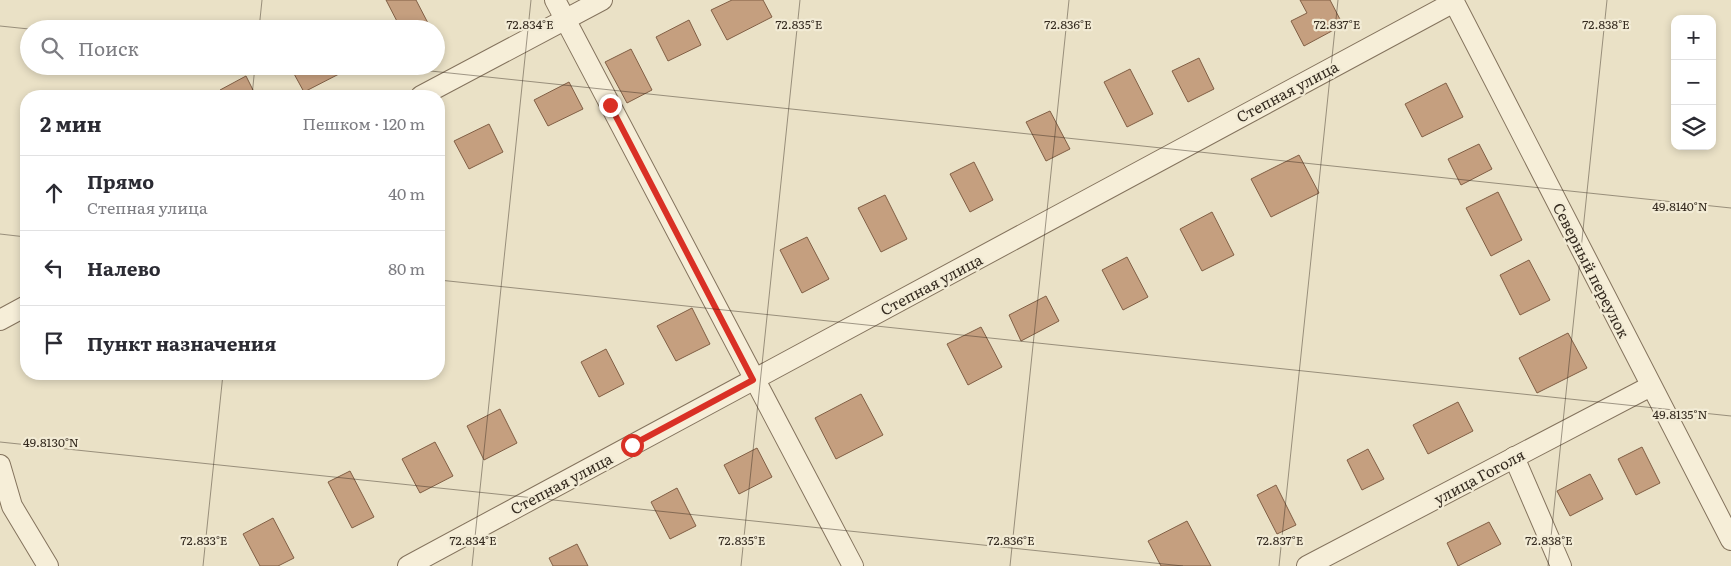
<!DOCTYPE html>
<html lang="ru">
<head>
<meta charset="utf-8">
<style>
  :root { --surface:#fff; --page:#f2f2f3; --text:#2b2b33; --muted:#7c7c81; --line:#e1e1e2 }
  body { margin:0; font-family:Literata,serif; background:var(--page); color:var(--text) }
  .controls { position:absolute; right:15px; top:15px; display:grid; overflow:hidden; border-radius:10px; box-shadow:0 2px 8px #0003 }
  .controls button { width:45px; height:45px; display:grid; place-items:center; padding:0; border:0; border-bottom:1px solid var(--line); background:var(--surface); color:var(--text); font:25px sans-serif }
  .stop { position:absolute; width:15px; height:15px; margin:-11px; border:4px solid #d93025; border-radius:50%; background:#fff }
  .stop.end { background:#d93025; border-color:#fff; box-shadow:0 1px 5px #0008 }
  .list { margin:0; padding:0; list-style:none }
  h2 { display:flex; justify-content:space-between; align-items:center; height:65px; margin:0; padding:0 20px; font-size:21px }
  h2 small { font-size:16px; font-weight:400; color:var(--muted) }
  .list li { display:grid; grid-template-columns:32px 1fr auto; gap:15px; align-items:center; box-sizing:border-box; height:75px; padding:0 20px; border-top:1px solid var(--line) }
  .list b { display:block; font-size:19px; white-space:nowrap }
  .list p { margin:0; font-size:16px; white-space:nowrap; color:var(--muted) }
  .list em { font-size:16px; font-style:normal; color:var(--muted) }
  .icon { flex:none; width:28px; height:28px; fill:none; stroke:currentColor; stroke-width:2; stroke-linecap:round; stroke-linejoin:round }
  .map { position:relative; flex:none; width:1731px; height:566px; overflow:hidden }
  .search { position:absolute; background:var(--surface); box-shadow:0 2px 8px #0003; left:20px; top:20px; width:425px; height:55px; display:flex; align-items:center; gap:12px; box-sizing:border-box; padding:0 18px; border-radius:28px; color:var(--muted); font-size:19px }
  .panel { position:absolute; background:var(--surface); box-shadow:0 2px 8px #0003; left:20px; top:90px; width:425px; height:290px; border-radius:20px }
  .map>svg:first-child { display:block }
  .building { fill:#c59f7f; stroke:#815f45 }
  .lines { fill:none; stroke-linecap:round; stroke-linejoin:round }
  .minor-casing { stroke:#84735d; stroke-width:22 }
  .minor { stroke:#f6eed8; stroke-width:20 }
  .route { stroke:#d93025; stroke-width:6 }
  .ticks { fill:none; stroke:#352b20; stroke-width:1; stroke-opacity:0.45 }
  .labels { text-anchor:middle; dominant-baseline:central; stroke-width:4.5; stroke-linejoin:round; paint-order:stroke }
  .street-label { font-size:15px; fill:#352b20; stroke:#f2ebd5 }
  .ticks-label { font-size:12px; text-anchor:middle; fill:#352b20; stroke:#f2ebd5; stroke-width:4.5; stroke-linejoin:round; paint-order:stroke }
</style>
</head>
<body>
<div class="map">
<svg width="1731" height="566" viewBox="0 0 1731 566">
  <rect width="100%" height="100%" fill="#eae1c6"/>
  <g class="building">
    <path d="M386 0H416L429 25 422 29H401Z"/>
    <path d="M732 0H763L772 17 727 40 711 10Z"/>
    <path d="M1300 0H1330L1343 25 1304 46 1291 21 1307 13Z"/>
    <path d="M689 20 701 45 668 61 656 37Z"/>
    <path d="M631 49 652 90 627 103 605 62Z"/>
    <path d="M1199 58 1214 89 1188 102 1172 71Z"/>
    <path d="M304 66H335L339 74 304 92 293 72Z"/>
    <path d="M1130 69 1153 114 1127 127 1104 82Z"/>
    <path d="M246 76 256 96H223L220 90Z"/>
    <path d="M569 82 583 109 548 126 534 100Z"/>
    <path d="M1446 83 1463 117 1422 137 1405 104Z"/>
    <path d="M1050 111 1070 149 1046 161 1026 122Z"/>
    <path d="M489 124 503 152 469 169 454 141Z"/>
    <path d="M1479 144 1492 169 1461 185 1448 159Z"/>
    <path d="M1299 155 1319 193 1271 217 1251 179Z"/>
    <path d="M974 162 993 200 970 212 950 174Z"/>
    <path d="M1498 192 1522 240 1491 256 1466 208Z"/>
    <path d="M885 195 907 239 881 252 858 208Z"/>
    <path d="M1212 212 1234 255 1202 271 1180 229Z"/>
    <path d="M807 237 829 279 802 293 780 250Z"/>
    <path d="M1127 257 1148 297 1123 310 1102 270Z"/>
    <path d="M1529 260 1550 300 1520 315 1500 275Z"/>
    <path d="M1046 296 1059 321 1021 341 1009 315Z"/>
    <path d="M692 308 710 344 676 361 657 326Z"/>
    <path d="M981 327 1002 367 968 385 947 344Z"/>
    <path d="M1568 333 1587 368 1537 393 1519 358Z"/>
    <path d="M606 349 624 384 599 397 581 362Z"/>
    <path d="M861 394 883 435 836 459 815 418Z"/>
    <path d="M1458 402 1473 431 1428 454 1413 425Z"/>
    <path d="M500 409 517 443 484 460 467 426Z"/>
    <path d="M435 442 453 476 420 493 402 459Z"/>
    <path d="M1642 447 1660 483 1636 495 1618 459Z"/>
    <path d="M757 448 772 477 739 494 724 465Z"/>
    <path d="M1368 449 1384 479 1362 490 1347 460Z"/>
    <path d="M350 471 374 517 352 528 328 482Z"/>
    <path d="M1590 474 1603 499 1570 516 1557 491Z"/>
    <path d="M1276 485 1296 525 1277 534 1257 495Z"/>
    <path d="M677 488 696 526 670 539 651 502Z"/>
    <path d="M273 518 294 558 278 566H260L243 534Z"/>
    <path d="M1187 521 1211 566H1161L1148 541Z"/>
    <path d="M1489 522 1501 544 1458 566 1447 543Z"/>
    <path d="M577 544 588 566H553L549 558Z"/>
  </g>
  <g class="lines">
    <defs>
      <g id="minor">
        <path d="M555 0 853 566"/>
        <path d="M1453 0 1731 540"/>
        <path d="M421 96 602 0"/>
        <path d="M0 320 26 306"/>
        <path d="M1514 457 1561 566"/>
        <path d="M0 465 12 506 48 566"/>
        <path d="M408 566 1454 2"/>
        <path d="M1307 566 1651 386"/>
      </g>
    </defs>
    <use href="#minor" class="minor-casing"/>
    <use href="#minor" class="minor"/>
  </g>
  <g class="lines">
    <path class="route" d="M610 105 753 380 632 445"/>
  </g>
  <path class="ticks" d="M0 26 29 29M259 29 262 0M383 66 1731 208M252 96 255 66M0 234 26 237M439 280 1731 416M0 442 1183 566M203 566 223 374M472 566 531 0M741 566 800 0M1010 566 1069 0M1279 566 1338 0M1548 566 1607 0"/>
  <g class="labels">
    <g class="street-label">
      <text transform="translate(1287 91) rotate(-28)">Степная улица</text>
      <text transform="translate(1592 270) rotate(63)">Северный переулок</text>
      <text transform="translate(931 284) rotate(-28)">Степная улица</text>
      <text transform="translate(1479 476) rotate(-28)">улица Гоголя</text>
      <text transform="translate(561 483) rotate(-28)">Степная улица</text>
    </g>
  </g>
  <g class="ticks-label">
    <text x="530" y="29">72.834°E</text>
    <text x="799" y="29">72.835°E</text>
    <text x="1068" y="29">72.836°E</text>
    <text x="1337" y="29">72.837°E</text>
    <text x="1606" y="29">72.838°E</text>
    <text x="1680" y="211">49.8140°N</text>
    <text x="1680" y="419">49.8135°N</text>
    <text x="51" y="447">49.8130°N</text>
    <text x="204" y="545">72.833°E</text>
    <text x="473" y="545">72.834°E</text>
    <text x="742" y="545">72.835°E</text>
    <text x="1011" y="545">72.836°E</text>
    <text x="1280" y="545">72.837°E</text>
    <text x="1549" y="545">72.838°E</text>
  </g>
</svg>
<div class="controls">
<button>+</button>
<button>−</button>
<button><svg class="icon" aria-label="layers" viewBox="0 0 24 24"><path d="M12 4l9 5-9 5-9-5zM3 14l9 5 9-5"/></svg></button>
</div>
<div class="stop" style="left:632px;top:445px"></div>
<div class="stop end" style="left:610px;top:105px"></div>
<div class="search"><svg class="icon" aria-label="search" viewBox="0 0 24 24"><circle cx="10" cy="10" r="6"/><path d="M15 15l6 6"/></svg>Поиск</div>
<section class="panel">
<h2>2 мин<small>Пешком · 120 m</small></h2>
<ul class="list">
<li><svg class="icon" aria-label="ahead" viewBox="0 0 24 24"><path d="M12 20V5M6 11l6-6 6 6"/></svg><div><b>Прямо</b><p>Степная улица</p></div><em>40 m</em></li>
<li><svg class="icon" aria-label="left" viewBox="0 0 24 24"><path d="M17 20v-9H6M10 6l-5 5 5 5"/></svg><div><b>Налево</b></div><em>80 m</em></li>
<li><svg class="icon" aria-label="arrive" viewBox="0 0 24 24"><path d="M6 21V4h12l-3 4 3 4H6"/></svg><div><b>Пункт назначения</b></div></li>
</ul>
</section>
</div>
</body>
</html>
